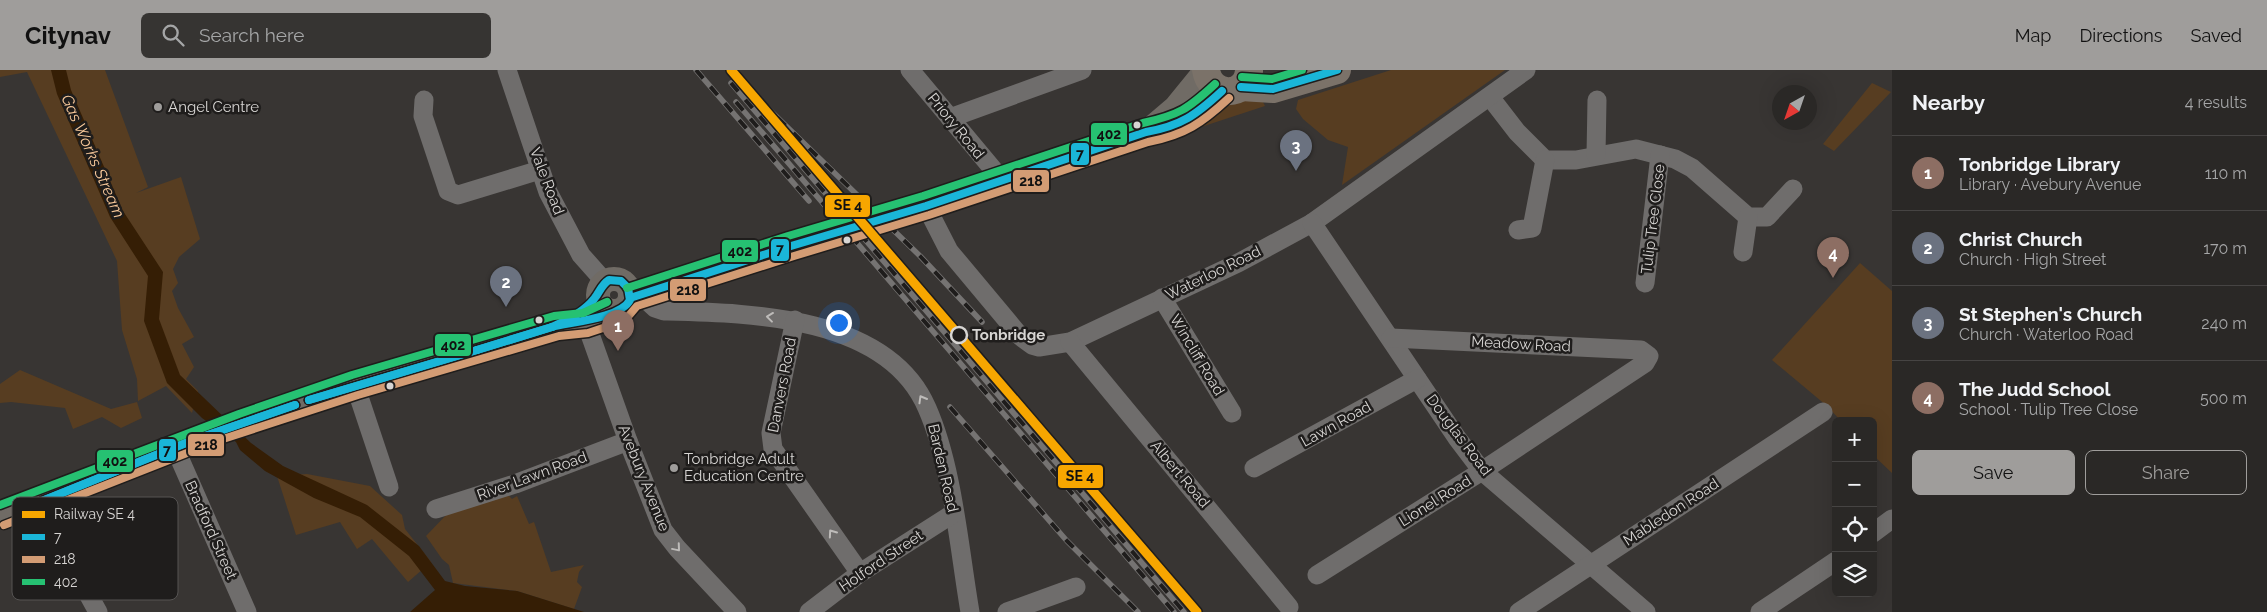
<!DOCTYPE html>
<html lang="en">
<head>
<meta charset="utf-8">
<style>
  :root { --surface:#2a2826; --page:#363432; --text:#f1f3f6; --muted:#a5a6a7; --line:#464443; --accent:#9f9d9b }
  body { margin:0; font-family:Raleway,sans-serif; background:var(--page); color:var(--text) }
  .controls { position:absolute; right:15px; bottom:15px; display:grid; overflow:hidden; border-radius:8px; box-shadow:0 5px 20px #0002 }
  .controls button { width:45px; height:45px; display:grid; place-items:center; padding:0; border:0; border-bottom:1px solid var(--line); background:var(--surface); color:var(--text); font:25px sans-serif }
  .compass { position:absolute; left:1772px; top:15px; width:45px; height:45px; border-radius:50%; background:var(--surface); box-shadow:0 5px 20px #0002; rotate:220deg }
  .you { position:absolute; left:838px; top:252px; width:18px; height:18px; margin:-12px; border:4px solid #fff; border-radius:50%; background:#1a73e8; box-shadow:0 0 0 8px #1a73e833 }
  .badge { display:grid; place-items:center; width:32px; height:32px; border-radius:50%; background:var(--accent); color:#fff; font-size:16px; font-weight:700 }
  .pin { position:absolute; translate:-50% -41px; filter:drop-shadow(0 1px 2px #0008) }
  .pin::after { content:''; position:absolute; top:26px; width:18px; height:15px; background:inherit; clip-path:polygon(0 0,100% 0,50% 100%) }
  .list { margin:0; padding:0; list-style:none }
  h2 { display:flex; justify-content:space-between; align-items:center; height:65px; margin:0; padding:0 20px; font-size:21px }
  h2 small { font-size:16px; font-weight:400; color:var(--muted) }
  .list li { display:grid; grid-template-columns:32px 1fr auto; gap:15px; align-items:center; box-sizing:border-box; height:75px; padding:0 20px; border-top:1px solid var(--line) }
  .list b { display:block; font-size:19px; white-space:nowrap }
  .list p { margin:0; font-size:16px; white-space:nowrap; color:var(--muted) }
  .list em { font-size:16px; font-style:normal; color:var(--muted) }
  .actions { display:flex; gap:10px; padding:15px 20px }
  .actions a { flex:1; padding:11px 0; border:1px solid var(--accent); border-radius:8px; text-align:center; font-size:18px; color:var(--accent) }
  .actions .main { background:var(--accent); color:#111 }
  .icon { flex:none; width:28px; height:28px; fill:none; stroke:currentColor; stroke-width:2; stroke-linecap:round; stroke-linejoin:round }
  .map { position:relative; flex:none; width:1892px; height:542px; overflow:hidden }
  header { display:flex; align-items:center; gap:30px; box-sizing:border-box; height:70px; padding:0 25px; background:var(--accent); color:#111 }
  header strong { font-size:24px }
  nav { display:flex; gap:28px; margin-inline-start:auto; font-size:18px }
  .search { width:350px; height:45px; background:var(--page); display:flex; align-items:center; gap:12px; box-sizing:border-box; padding:0 18px; border-radius:8px; color:var(--muted); font-size:19px }
  main { display:flex }
  aside { flex:1; background:var(--surface) }
  .map>svg:first-child { display:block }
  .green { fill:#573d21 }
  .water { fill:#351e05 }
  .lines { fill:none; stroke-linecap:round; stroke-linejoin:round }
  .minor { stroke:#6f6d6c; stroke-width:19 }
  .major { stroke:#706b65; stroke-width:24 }
  .highway { stroke:#7b7269; stroke-width:28 }
  .rail-casing { stroke:#757372; stroke-width:5.5 }
  .rail { stroke:#1f1d1c; stroke-width:4; stroke-dasharray:11; stroke-linecap:butt }
  .bus-1-casing { stroke:#1f1d1c; stroke-width:11 }
  .bus-2-casing { stroke:#1f1d1c; stroke-width:11 }
  .bus-3-casing { stroke:#1f1d1c; stroke-width:11 }
  .bus-1 { stroke:#1ab6d8; stroke-width:8 }
  .bus-2 { stroke:#d39c74; stroke-width:8 }
  .bus-3 { stroke:#26c172; stroke-width:8 }
  .rail-1-casing { stroke:#1f1d1c; stroke-width:12 }
  .rail-1 { stroke:#f7a600; stroke-width:9 }
  .oneway { stroke:#bdbbb9 }
  .poi-dot { fill:#9f9d9b; stroke:#1f1d1c; stroke-width:2 }
  .bus-dot { fill:#d7d5d3; stroke:#1f1d1c; stroke-width:2 }
  .stop-dot { fill:#1f1d1c; stroke:#d7d5d3; stroke-width:2.5 }
  .labels { text-anchor:middle; dominant-baseline:central; stroke-width:5; stroke-linejoin:round; paint-order:stroke }
  .poi-label { font-size:15px; fill:#d7d5d3; stroke:#1f1d1c; text-anchor:start }
  .street-label { font-size:15px; fill:#d7d5d3; stroke:#1f1d1c }
  .stop-label { font-size:15px; font-weight:bold; fill:#d7d5d3; stroke:#1f1d1c; text-anchor:start }
  .water-label { font-size:16px; font-style:italic; fill:#faca9b; stroke:#1f1d1c }
  .key { fill:#1f1d1c; stroke:#565453; stroke-width:1 }
  .key-label { font-size:14px; fill:#d7d5d3 }
  .line-badge { stroke:#1f1d1c; stroke-width:2 }
  .pale-badge-label { font-size:14px; text-anchor:middle; font-weight:bold; fill:#111 }
</style>
</head>
<body>
<header>
<strong>Citynav</strong>
<div class="search"><svg class="icon" aria-label="search" viewBox="0 0 24 24"><circle cx="10" cy="10" r="6"/><path d="M15 15l6 6"/></svg>Search here</div>
<nav><a>Map</a><a>Directions</a><a>Saved</a></nav>
</header>
<main>
<div class="map">
<svg width="1892" height="542" viewBox="0 0 1892 542">
  <rect width="100%" height="100%" fill="#383533"/>
  <g class="green">
    <path d="M0 0H105L148 117 136 123 181 107 200 169 179 187 173 199 178 213 172 221 178 238 194 267 182 274 194 297 186 309 198 321 192 343 166 316 138 331 137 309 122 260 117 191 27 2 0 7Z"/>
    <path d="M1391 0H1505L1342 115 1348 77 1328 70 1303 49 1296 39 1298 30Z"/>
    <path d="M1872 13 1891 22 1834 81 1823 74Z"/>
    <path d="M1261 28 1265 36 1201 57 1202 49C1221 36 1238 31 1261 28Z"/>
    <path d="M1860 193 1892 221V403L1873 385V351H1841L1827 336 1772 290Z"/>
    <path d="M20 300 111 339 137 332 142 348 121 358 102 347 73 359 65 338 11 332 0 333V314Z"/>
    <path d="M307 404 370 416 402 445 405 459 431 492 408 512 372 469 357 479 340 452 296 465 277 406Z"/>
    <path d="M504 421 512 429 517 426 529 454 534 452 551 502 584 495 579 502 577 512 582 517 574 539 517 521 453 513 449 495 442 489 426 466 448 443Z"/>
  </g>
  <path class="water" d="M51 0H66L71 20 123 141 163 202 159 249 180 305 251 373 283 396 367 435 419 476 445 511 465 516 517 521 584 542H410L435 520 409 486 360 447 314 428 265 401 240 380 236 372 202 348 167 313 144 251 148 206 110 147 57 24Z"/>
  <g class="lines">
    <g class="minor">
      <path d="M507 0 548 122 581 185 605 212"/>
      <path d="M910 0 1002 110"/>
      <path d="M1490 27 1517 62 1545 90H1576L1636 79 1675 89 1692 98 1748 147H1767L1793 119"/>
      <path d="M424 30 423 46 448 121 458 125 540 100"/>
      <path d="M950 48 1082 0"/>
      <path d="M1596 85 1597 30"/>
      <path d="M926 136 949 181 1020 266 1032 275 1039 277 1070 272 1238 193 1312 153 1526 0"/>
      <path d="M1312 153 1457 368 1482 401 1646 542"/>
      <path d="M1518 160 1532 158 1545 90"/>
      <path d="M1743 182 1748 147"/>
      <path d="M1645 213 1660 85"/>
      <path d="M642 226 655 238 664 241C749 243 887 245 927 338 953 397 959 478 970 542"/>
      <path d="M1162 228 1232 343"/>
      <path d="M795 250 771 363 773 379 860 503"/>
      <path d="M586 253 628 371 663 460 677 478 737 542"/>
      <path d="M1070 272 1289 537"/>
      <path d="M355 315 389 417"/>
      <path d="M175 378 247 542"/>
      <path d="M1254 398 1417 309"/>
      <path d="M30 436 77 504 98 542"/>
      <path d="M436 439 515 414 628 371"/>
      <path d="M1873 463 1892 449"/>
      <path d="M1317 505 1482 401 1645 293 1649 286 1641 280 1391 268"/>
      <path d="M809 542 860 503 954 443"/>
      <path d="M1007 542 1076 517"/>
      <path d="M1519 542 1823 342"/>
      <path d="M1760 542 1836 491"/>
    </g>
    <g class="major">
      <path d="M1148 61 1175 38 1206 0"/>
      <circle cx="614" cy="225" r="16"/>
      <path d="M630 228 791 176 926 136 1146 62C1187 56 1193 48 1222 21"/>
      <path d="M0 446 242 353 355 315 510 270 557 256 586 253 611 241"/>
    </g>
    <g class="highway">
      <path d="M1206 0C1210 27 1246 29 1249 1"/>
      <path d="M1241 17 1273 19 1337 0"/>
    </g>
    <defs>
      <g id="rail">
        <path d="M696 0 809 131"/>
        <path d="M731 13 1184 542"/>
        <path d="M746 17 920 186 982 252"/>
        <path d="M736 32 1174 542"/>
        <path d="M950 337 1067 471 1138 542"/>
      </g>
    </defs>
    <use href="#rail" class="rail-casing"/>
    <use href="#rail" class="rail"/>
    <defs>
      <g id="bus-1">
        <path d="M1241 17 1273 19 1337 0"/>
        <path d="M609 210 621 211 628 218 630 230C621 248 571 252 552 257 568 250 584 242 594 229 600 222 601 215 609 210Z"/>
        <path d="M630 228 791 176 926 136 1146 62C1181 56 1196 45 1222 21"/>
        <path d="M477 280 552 257"/>
        <path d="M477 280 552 257"/>
        <path d="M309 330 477 280"/>
        <path d="M309 330 477 280"/>
        <path d="M42 431 193 370 295 335"/>
        <path d="M42 431 191 371 295 335"/>
      </g>
      <path id="bus-2" d="M4 455 220 370 358 325 559 266 588 263 603 258 614 251 626 249 637 236 794 186 929 145 1148 72C1185 65 1202 53 1229 28"/>
      <g id="bus-3">
        <path d="M1242 7 1272 9 1302 0"/>
        <path d="M627 218 788 166 923 126 1143 53C1179 45 1188 39 1215 14"/>
        <path d="M0 435 239 344 352 305 554 246 583 243 607 232"/>
      </g>
    </defs>
    <use href="#bus-1" class="bus-1-casing"/>
    <use href="#bus-2" class="bus-2-casing"/>
    <use href="#bus-3" class="bus-3-casing"/>
    <use href="#bus-1" class="bus-1"/>
    <use href="#bus-2" class="bus-2"/>
    <use href="#bus-3" class="bus-3"/>
    <defs>
      <path id="rail-1" d="M731 0 1197 542"/>
    </defs>
    <use href="#rail-1" class="rail-1-casing"/>
    <use href="#rail-1" class="rail-1"/>
  </g>
  <defs><path id="oneway-chevron" d="M-2-3.5L2.5 0L-2 3.5" fill="none" stroke-width="1.6" stroke-linecap="round" stroke-linejoin="round" transform="scale(1.25)"/></defs>
  <g class="oneway">
    <use href="#oneway-chevron" transform="translate(770 247) rotate(-173)"/>
    <use href="#oneway-chevron" transform="translate(922 329) rotate(-120)"/>
    <use href="#oneway-chevron" transform="translate(832 463) rotate(-125)"/>
    <use href="#oneway-chevron" transform="translate(677 478) rotate(50)"/>
  </g>
  <g class="poi-dot">
    <circle cx="158" cy="37" r="5"/>
    <circle cx="674" cy="398" r="5"/>
  </g>
  <g class="bus-dot">
    <circle cx="1137" cy="55" r="4.5"/>
    <circle cx="847" cy="170" r="4.5"/>
    <circle cx="539" cy="250" r="4.5"/>
    <circle cx="390" cy="316" r="4.5"/>
  </g>
  <circle class="stop-dot" cx="959" cy="265" r="8"/>
  <g class="labels">
    <g class="poi-label">
      <text x="168" y="37">Angel Centre</text>
      <text x="684" y="389">Tonbridge Adult<tspan x="684" dy="17">Education Centre</tspan></text>
    </g>
    <g class="street-label">
      <text transform="translate(956 56) rotate(51)">Priory Road</text>
      <text transform="translate(547 111) rotate(69)">Vale Road</text>
      <text transform="translate(1653 149) rotate(-83)">Tulip Tree Close</text>
      <text transform="translate(1213 203) rotate(-26)">Waterloo Road</text>
      <text transform="translate(1521 274) rotate(3)">Meadow Road</text>
      <text transform="translate(1197 285) rotate(59)">Wincliff Road</text>
      <text transform="translate(782 315) rotate(-79)">Danvers Road</text>
      <text transform="translate(1336 354) rotate(-29)">Lawn Road</text>
      <text transform="translate(1459 365) rotate(53)">Douglas Road</text>
      <text transform="translate(943 398) rotate(77)">Barden Road</text>
      <text transform="translate(1180 404) rotate(50)">Albert Road</text>
      <text transform="translate(532 406) rotate(-20)">River Lawn Road</text>
      <text transform="translate(644 408) rotate(68)">Avebury Avenue</text>
      <text transform="translate(1435 431) rotate(-32)">Lionel Road</text>
      <text transform="translate(1671 442) rotate(-33)">Mabledon Road</text>
      <text transform="translate(211 460) rotate(66)">Bradford Street</text>
      <text transform="translate(881 491) rotate(-34)">Holford Street</text>
    </g>
    <g class="stop-label">
      <text x="972" y="265">Tonbridge</text>
    </g>
    <g class="water-label">
      <text transform="translate(93 86) rotate(66)">Gas Works Stream</text>
    </g>
  </g>
  <rect x="12" y="427" width="166" height="103" rx="8" class="key"/>
  <rect x="22" y="441" width="23" height="7" fill="#f7a600"/>
  <rect x="22" y="464" width="23" height="6" fill="#1ab6d8"/>
  <rect x="22" y="486" width="23" height="7" fill="#d39c74"/>
  <rect x="22" y="509" width="23" height="6" fill="#26c172"/>
  <g class="key-label">
    <text x="54" y="449">Railway SE 4</text>
    <text x="54" y="472">7</text>
    <text x="54" y="494">218</text>
    <text x="54" y="517">402</text>
  </g>
  <g class="line-badge">
    <rect x="1090" y="52" width="38" height="24" rx="5" fill="#26c172"/>
    <rect x="1070" y="72" width="20" height="24" rx="5" fill="#1ab6d8"/>
    <rect x="1012" y="99" width="38" height="24" rx="5" fill="#d39c74"/>
    <rect x="824" y="124" width="47" height="24" rx="5" fill="#f7a600"/>
    <rect x="770" y="168" width="20" height="24" rx="5" fill="#1ab6d8"/>
    <rect x="721" y="169" width="38" height="24" rx="5" fill="#26c172"/>
    <rect x="669" y="208" width="38" height="24" rx="5" fill="#d39c74"/>
    <rect x="434" y="263" width="38" height="24" rx="5" fill="#26c172"/>
    <rect x="187" y="363" width="38" height="24" rx="5" fill="#d39c74"/>
    <rect x="158" y="368" width="19" height="24" rx="5" fill="#1ab6d8"/>
    <rect x="96" y="379" width="38" height="24" rx="5" fill="#26c172"/>
    <rect x="1057" y="394" width="47" height="25" rx="5" fill="#f7a600"/>
  </g>
  <g class="pale-badge-label">
    <text x="1109" y="69">402</text>
    <text x="1080" y="89">7</text>
    <text x="1031" y="116">218</text>
    <text x="848" y="140">SE 4</text>
    <text x="780" y="184">7</text>
    <text x="740" y="186">402</text>
    <text x="688" y="225">218</text>
    <text x="453" y="280">402</text>
    <text x="206" y="380">218</text>
    <text x="167" y="385">7</text>
    <text x="115" y="396">402</text>
    <text x="1080" y="411">SE 4</text>
  </g>
</svg>
<div class="controls">
<button>+</button>
<button>−</button>
<button><svg class="icon" aria-label="locate" viewBox="0 0 24 24"><circle cx="12" cy="12" r="6"/><path d="M12 2v4M12 18v4M2 12h4M18 12h4"/></svg></button>
<button><svg class="icon" aria-label="layers" viewBox="0 0 24 24"><path d="M12 4l9 5-9 5-9-5zM3 14l9 5 9-5"/></svg></button>
</div>
<svg class="compass" viewBox="-18 -18 36 36"><path d="M0-13l5 13h-10z" fill="#e53935"/><path d="M0 13l5-13h-10z" fill="#a5a6a7"/></svg>
<div class="you"></div>
<div class="pin badge" style="left:618px;top:281px;background:#8d6e63">1</div>
<div class="pin badge" style="left:506px;top:237px;background:#6b7280">2</div>
<div class="pin badge" style="left:1296px;top:101px;background:#6b7280">3</div>
<div class="pin badge" style="left:1833px;top:208px;background:#8d6e63">4</div>
</div>
<aside>
<h2>Nearby<small>4 results</small></h2>
<ul class="list">
<li><span class="badge" style="background:#8d6e63">1</span><div><b>Tonbridge Library</b><p>Library · Avebury Avenue</p></div><em>110 m</em></li>
<li><span class="badge" style="background:#6b7280">2</span><div><b>Christ Church</b><p>Church · High Street</p></div><em>170 m</em></li>
<li><span class="badge" style="background:#6b7280">3</span><div><b>St Stephen's Church</b><p>Church · Waterloo Road</p></div><em>240 m</em></li>
<li><span class="badge" style="background:#8d6e63">4</span><div><b>The Judd School</b><p>School · Tulip Tree Close</p></div><em>500 m</em></li>
</ul>
<div class="actions"><a class="main">Save</a><a>Share</a></div>
</aside>
</main>
</body>
</html>
